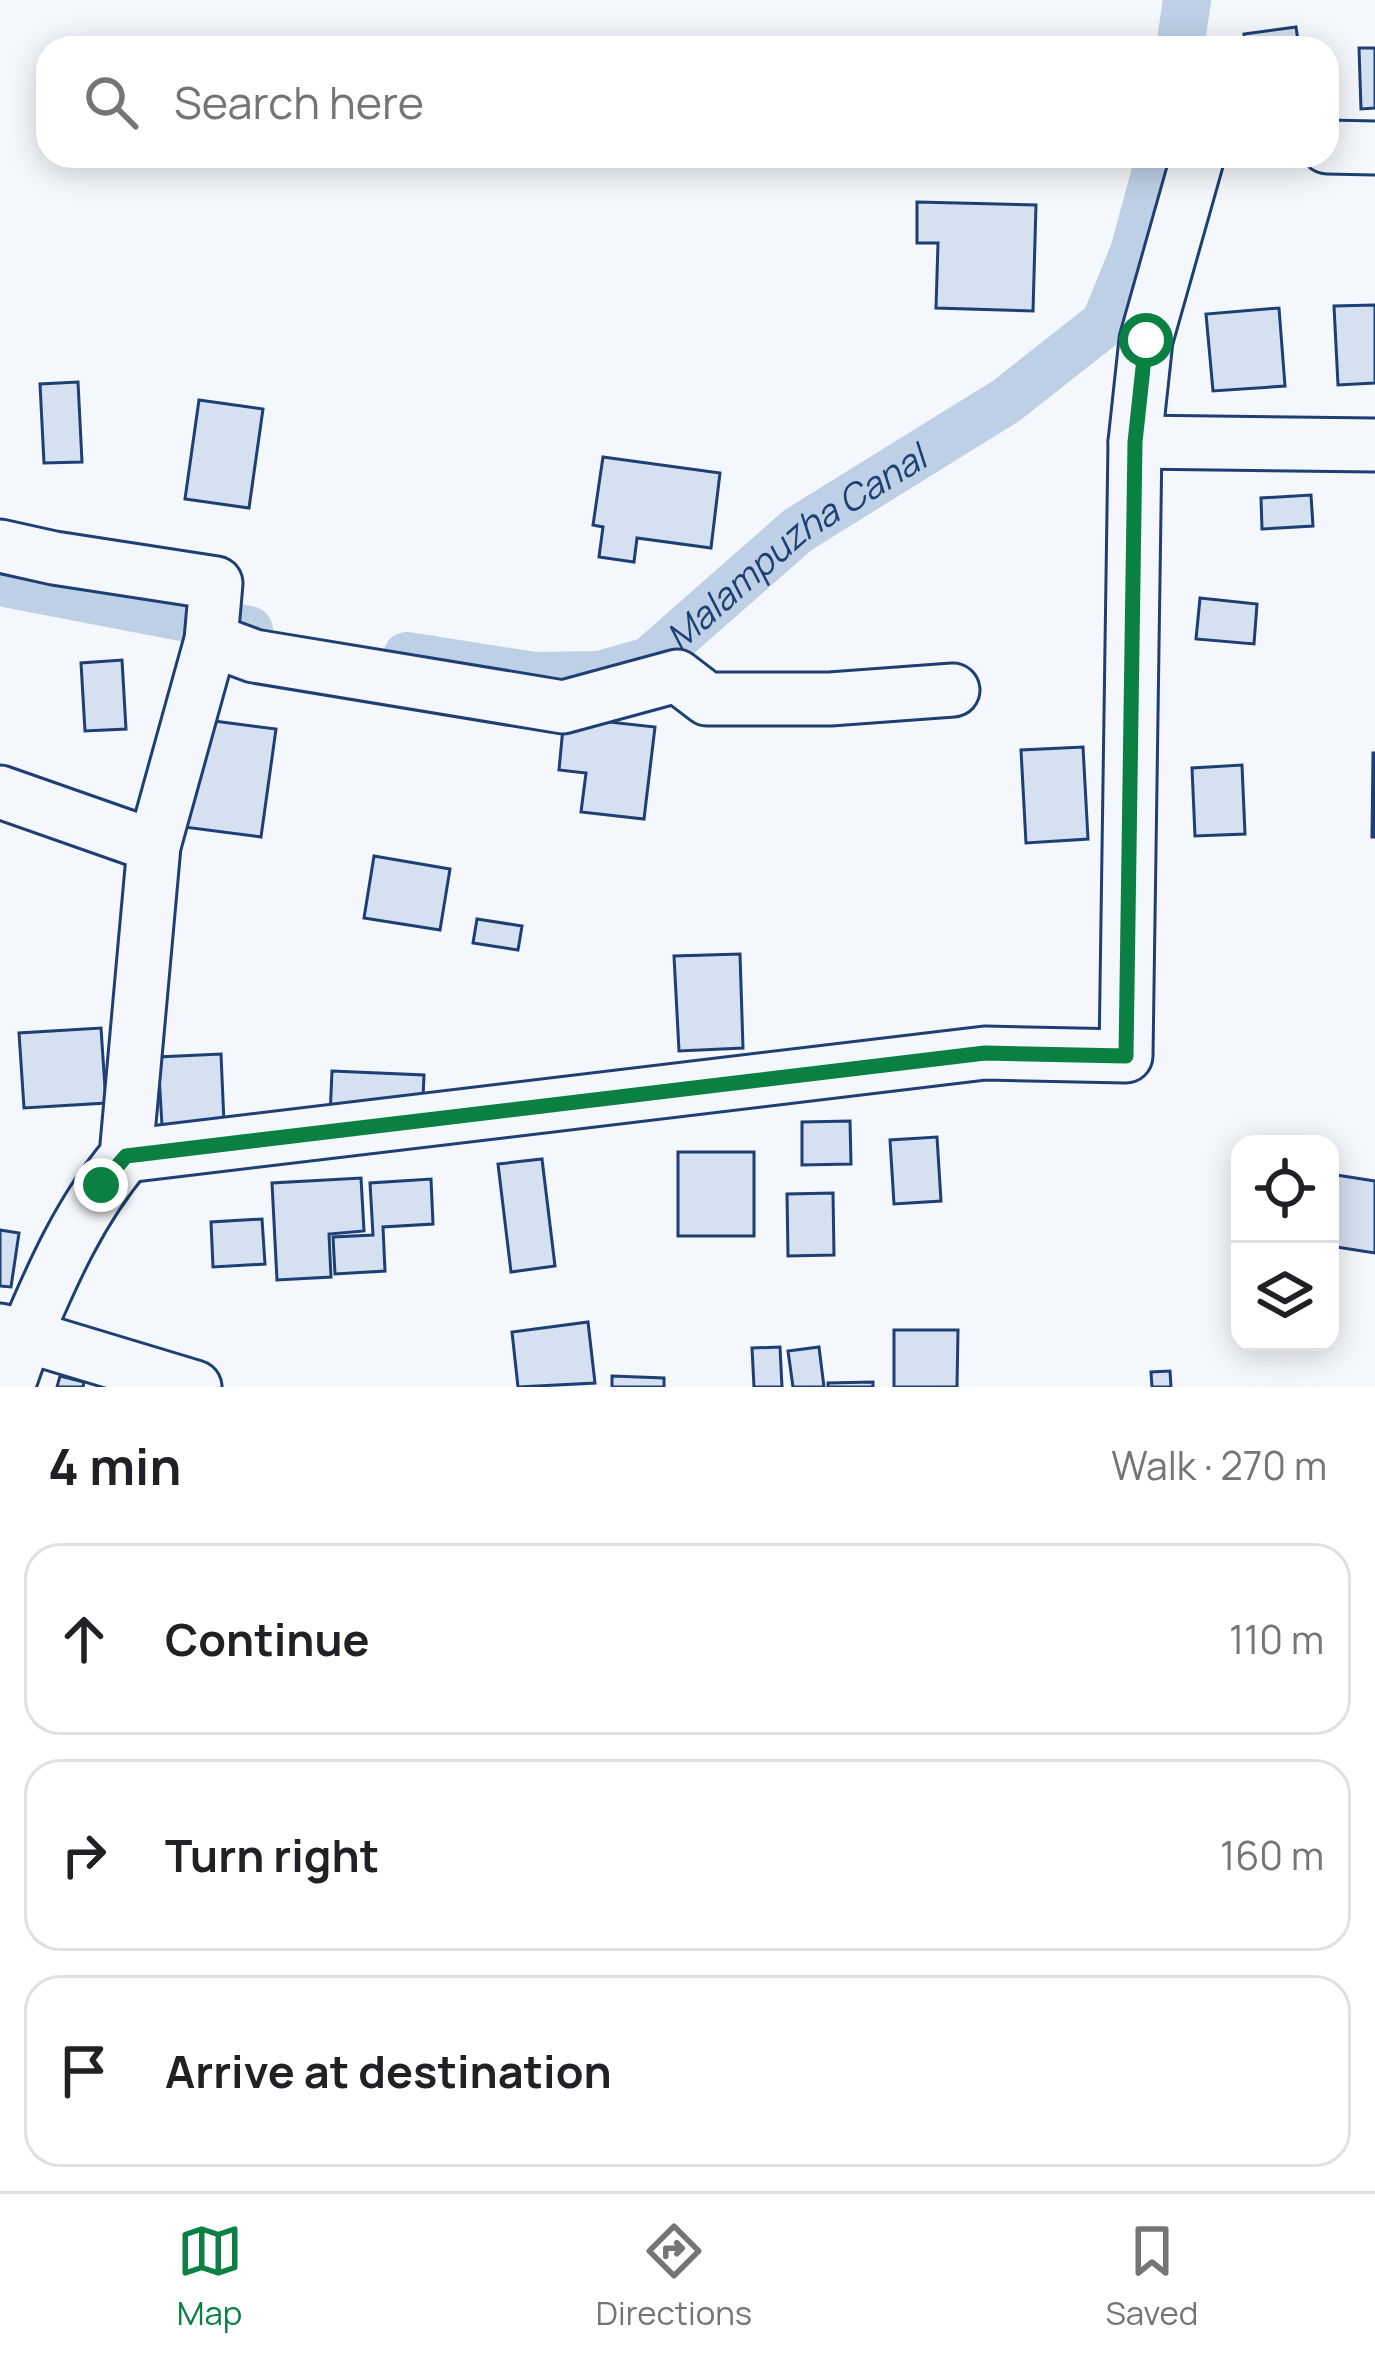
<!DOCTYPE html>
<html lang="en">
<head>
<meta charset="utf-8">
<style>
  :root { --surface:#fff; --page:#f2f2f2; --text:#202124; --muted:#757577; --line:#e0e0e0; --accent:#0b8043 }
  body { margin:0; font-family:Manrope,sans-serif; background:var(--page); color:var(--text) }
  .controls { position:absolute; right:36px; bottom:36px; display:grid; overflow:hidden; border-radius:24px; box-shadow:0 6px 30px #0003 }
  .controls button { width:108px; height:108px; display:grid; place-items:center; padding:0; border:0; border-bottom:3px solid var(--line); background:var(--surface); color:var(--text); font:60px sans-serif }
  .stop { position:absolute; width:36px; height:36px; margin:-27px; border:9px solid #0b8043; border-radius:50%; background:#fff }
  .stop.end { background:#0b8043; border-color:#fff; box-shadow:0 3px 12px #0008 }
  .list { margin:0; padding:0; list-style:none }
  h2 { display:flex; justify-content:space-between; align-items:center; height:156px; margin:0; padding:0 48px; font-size:51px }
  h2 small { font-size:39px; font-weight:400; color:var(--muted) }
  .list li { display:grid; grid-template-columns:78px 1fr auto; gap:36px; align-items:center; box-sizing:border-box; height:192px; margin:0 24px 24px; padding:0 24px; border:3px solid var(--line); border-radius:36px }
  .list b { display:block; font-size:45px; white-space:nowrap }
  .list em { font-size:39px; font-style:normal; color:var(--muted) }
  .icon { flex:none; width:66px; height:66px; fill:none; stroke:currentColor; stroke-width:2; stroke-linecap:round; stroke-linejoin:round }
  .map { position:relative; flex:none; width:1375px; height:1387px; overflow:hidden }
  .search { position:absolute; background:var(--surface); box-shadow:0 6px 30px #0003; left:36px; right:36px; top:36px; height:132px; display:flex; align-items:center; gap:30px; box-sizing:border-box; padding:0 42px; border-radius:36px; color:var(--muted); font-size:45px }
  .sheet { height:804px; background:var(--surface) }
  nav { display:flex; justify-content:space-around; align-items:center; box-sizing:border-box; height:168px; border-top:3px solid var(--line); background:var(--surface); font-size:33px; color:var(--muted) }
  nav a { display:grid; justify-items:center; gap:6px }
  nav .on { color:var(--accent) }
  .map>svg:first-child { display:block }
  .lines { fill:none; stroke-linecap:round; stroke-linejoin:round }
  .canal { stroke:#bed0e5; stroke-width:48 }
  .building { fill:#d5e0f0; stroke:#1d3f73; stroke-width:3 }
  .minor-casing { stroke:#1d3f73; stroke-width:57 }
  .minor { stroke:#f4f7fb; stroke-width:51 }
  .route { stroke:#0b8043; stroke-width:15 }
  .labels { text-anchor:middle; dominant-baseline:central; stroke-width:9; stroke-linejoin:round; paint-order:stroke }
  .water-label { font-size:36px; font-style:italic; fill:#1d3f73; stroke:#f4f7fb }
</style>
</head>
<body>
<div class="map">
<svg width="1375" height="1387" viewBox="0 0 1375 1387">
  <rect width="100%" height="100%" fill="#f4f7fb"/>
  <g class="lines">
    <g class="canal">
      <path d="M1180 48 1187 0"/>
      <path d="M0 582 249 630"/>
      <path id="s1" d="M407 656 534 676 599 675 649 661 798 530 1006 401 1105 323 1134 252 1160 156"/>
    </g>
  </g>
  <g class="building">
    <path d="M1296 27 1299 48H1246L1244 34Z"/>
    <path d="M1359 48H1375V108L1361 109Z"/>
    <path d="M917 202 1036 205 1033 311 936 308 938 243H917Z"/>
    <path d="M1375 305V383L1338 385 1334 306Z"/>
    <path d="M1279 308 1285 386 1213 391 1206 314Z"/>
    <path d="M78 382 82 462 44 463 40 384Z"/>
    <path d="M199 400 263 409 249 508 185 499Z"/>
    <path d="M603 457 720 473 711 548 637 538 634 562 599 557 603 527 593 525Z"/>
    <path d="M1311 495 1313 526 1262 529 1261 498Z"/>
    <path d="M1200 598 1257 604 1254 644 1196 639Z"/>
    <path d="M122 660 126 729 85 731 81 663Z"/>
    <path d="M564 717 655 727 644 819 581 812 586 773 559 770Z"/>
    <path d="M199 719 276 729 261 837 184 827Z"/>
    <path d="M1083 747 1088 839 1026 843 1021 750Z"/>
    <path d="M1373 753H1375V837H1372Z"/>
    <path d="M1242 765 1245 834 1195 836 1192 768Z"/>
    <path d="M374 856 450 869 440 930 364 918Z"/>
    <path d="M477 919 522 926 518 950 473 943Z"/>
    <path d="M740 954 743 1048 679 1051 674 956Z"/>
    <path d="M101 1028 106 1103 24 1108 19 1033Z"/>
    <path d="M221 1054 224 1123 162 1126 158 1057Z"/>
    <path d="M332 1071 424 1075 421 1144 329 1140Z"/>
    <path d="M850 1121 851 1164 802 1165V1122Z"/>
    <path d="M937 1137 941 1201 894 1204 890 1140Z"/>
    <rect x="678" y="1152" width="76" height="84"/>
    <path d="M542 1159 555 1266 511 1272 498 1164Z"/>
    <path d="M1330 1174 1375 1181V1253L1330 1246Z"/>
    <path d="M361 1178 364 1231 329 1234 331 1277 277 1280 272 1183Z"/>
    <path d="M431 1179 433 1224 383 1227 385 1271 335 1274 333 1237 373 1235 370 1183Z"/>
    <path d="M833 1193 834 1255 788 1256 787 1194Z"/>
    <path d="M262 1219 265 1264 213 1267 211 1222Z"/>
    <path d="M0 1230 19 1233 11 1287 0 1286Z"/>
    <path d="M588 1322 595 1383 518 1387 512 1332Z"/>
    <path d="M894 1330H958L957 1387H894Z"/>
    <path d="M780 1347 782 1387H754L752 1348Z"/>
    <path d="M819 1347 824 1387H793L788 1351Z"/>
    <path d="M1170 1371 1171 1387H1152L1151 1372Z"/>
    <path d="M60 1376 84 1382 83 1387H57Z"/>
    <path d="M612 1376 664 1378V1387H612Z"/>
    <path d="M873 1382V1387H828V1383Z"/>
  </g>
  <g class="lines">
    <defs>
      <g id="minor">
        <path d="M1327 147 1375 148"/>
        <path d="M1135 442 1375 445"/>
        <path d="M0 546 54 558 216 583 211 640 154 846 126 1156C81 1209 53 1272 26 1336L0 1330"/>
        <path d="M211 640 254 656 563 707 677 676 707 699H830L953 690"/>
        <path d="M0 792 154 846"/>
        <path d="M126 1156 985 1053 1126 1056 1135 442 1146 340 1198 156"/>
        <path d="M8 1387 26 1336 195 1387"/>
      </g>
    </defs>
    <use href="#minor" class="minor-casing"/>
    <use href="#minor" class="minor"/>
  </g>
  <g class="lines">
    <path class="route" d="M101 1185 126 1156 985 1053 1126 1056 1135 442 1146 340"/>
  </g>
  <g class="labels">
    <g class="water-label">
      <text stroke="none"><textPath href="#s1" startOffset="432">Malampuzha Canal</textPath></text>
    </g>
  </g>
</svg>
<div class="controls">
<button><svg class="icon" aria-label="locate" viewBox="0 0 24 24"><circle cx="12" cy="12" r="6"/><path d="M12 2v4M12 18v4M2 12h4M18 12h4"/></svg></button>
<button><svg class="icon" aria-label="layers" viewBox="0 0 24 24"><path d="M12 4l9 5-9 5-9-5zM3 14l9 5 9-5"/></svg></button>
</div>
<div class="stop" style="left:1146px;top:340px"></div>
<div class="stop end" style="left:101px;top:1185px"></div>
<div class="search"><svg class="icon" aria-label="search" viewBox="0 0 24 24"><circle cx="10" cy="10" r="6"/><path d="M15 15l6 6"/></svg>Search here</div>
</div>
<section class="sheet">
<h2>4 min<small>Walk · 270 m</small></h2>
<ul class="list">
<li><svg class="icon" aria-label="ahead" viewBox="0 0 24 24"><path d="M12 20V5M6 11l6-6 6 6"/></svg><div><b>Continue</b></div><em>110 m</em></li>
<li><svg class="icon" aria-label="right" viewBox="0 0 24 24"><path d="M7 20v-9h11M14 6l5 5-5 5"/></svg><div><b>Turn right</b></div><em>160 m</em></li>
<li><svg class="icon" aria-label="arrive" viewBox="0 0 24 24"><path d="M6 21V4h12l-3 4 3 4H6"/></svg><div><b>Arrive at destination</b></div></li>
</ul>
</section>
<nav>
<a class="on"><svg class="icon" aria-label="map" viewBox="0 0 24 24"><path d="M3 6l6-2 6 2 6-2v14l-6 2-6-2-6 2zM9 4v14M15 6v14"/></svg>Map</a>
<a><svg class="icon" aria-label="directions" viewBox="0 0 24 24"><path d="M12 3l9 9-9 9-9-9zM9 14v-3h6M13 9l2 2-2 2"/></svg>Directions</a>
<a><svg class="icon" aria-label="saved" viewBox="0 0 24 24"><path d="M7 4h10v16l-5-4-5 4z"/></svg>Saved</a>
</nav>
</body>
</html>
